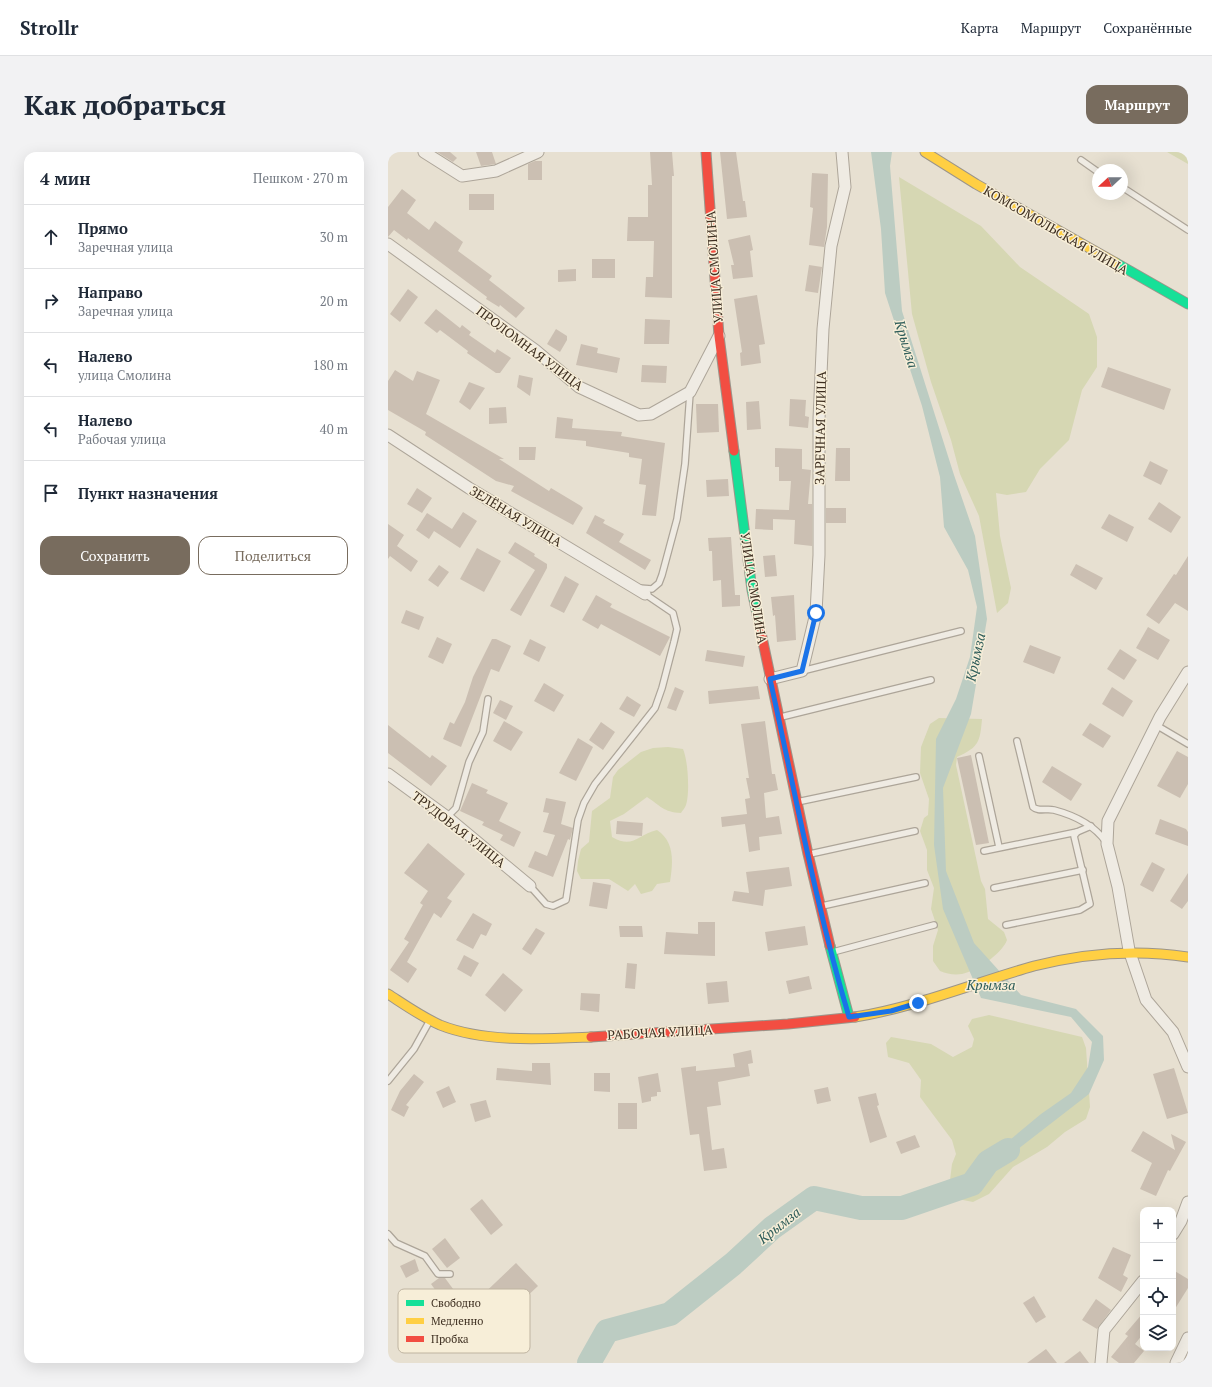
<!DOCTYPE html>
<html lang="ru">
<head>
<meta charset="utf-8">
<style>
  :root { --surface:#fff; --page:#f2f2f3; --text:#1f2937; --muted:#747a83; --line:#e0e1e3; --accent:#786c5e }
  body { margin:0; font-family:"PT Serif",serif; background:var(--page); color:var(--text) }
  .controls { position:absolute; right:12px; bottom:12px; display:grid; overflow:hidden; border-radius:8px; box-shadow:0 4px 16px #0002 }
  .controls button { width:36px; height:36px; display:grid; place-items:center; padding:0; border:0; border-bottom:1px solid var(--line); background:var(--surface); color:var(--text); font:20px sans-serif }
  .compass { position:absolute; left:704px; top:12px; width:36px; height:36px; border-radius:50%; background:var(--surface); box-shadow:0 4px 16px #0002; rotate:248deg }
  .stop { position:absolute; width:12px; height:12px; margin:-9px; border:3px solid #1a73e8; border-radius:50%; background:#fff }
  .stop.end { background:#1a73e8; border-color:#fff; box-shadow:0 1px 4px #0008 }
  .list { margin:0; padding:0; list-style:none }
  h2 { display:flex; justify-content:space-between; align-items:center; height:52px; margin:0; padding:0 16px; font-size:17px }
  h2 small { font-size:13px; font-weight:400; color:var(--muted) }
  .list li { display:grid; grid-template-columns:26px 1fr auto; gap:12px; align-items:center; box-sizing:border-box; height:64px; padding:0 16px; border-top:1px solid var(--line) }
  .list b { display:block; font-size:15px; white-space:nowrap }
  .list p { margin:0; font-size:13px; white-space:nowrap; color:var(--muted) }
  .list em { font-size:13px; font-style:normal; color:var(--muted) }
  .actions { display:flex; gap:8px; padding:12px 16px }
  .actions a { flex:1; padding:9px 0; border:1px solid var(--accent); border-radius:12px; text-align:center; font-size:14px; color:var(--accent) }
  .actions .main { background:var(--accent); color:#fff }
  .icon { flex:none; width:22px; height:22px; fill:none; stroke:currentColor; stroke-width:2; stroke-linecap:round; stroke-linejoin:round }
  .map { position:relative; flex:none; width:800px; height:1211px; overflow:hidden; border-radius:12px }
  header { display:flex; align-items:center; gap:24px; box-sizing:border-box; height:56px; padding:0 20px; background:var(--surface); border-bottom:1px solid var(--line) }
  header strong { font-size:19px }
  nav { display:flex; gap:22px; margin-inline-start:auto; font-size:14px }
  .intro { display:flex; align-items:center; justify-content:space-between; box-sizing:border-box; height:96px; padding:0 24px }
  h1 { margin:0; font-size:28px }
  .button { padding:10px 18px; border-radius:12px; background:var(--accent); color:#fff; font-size:14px; font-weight:700 }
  main { display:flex; gap:24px; padding:0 24px }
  aside { flex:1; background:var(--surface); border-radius:12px; box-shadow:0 4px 16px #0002 }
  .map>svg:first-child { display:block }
  .green { fill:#d6d7b3 }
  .water { fill:#bcccc2 }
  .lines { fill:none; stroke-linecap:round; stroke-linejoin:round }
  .river { stroke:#bcccc2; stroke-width:24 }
  .building { fill:#cbbfb2 }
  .lane-casing { stroke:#ada599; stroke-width:8 }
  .street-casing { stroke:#ada599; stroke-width:13 }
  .fast-casing { stroke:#9c958a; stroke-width:11 }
  .slow-casing { stroke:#9c958a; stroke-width:11 }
  .jam-casing { stroke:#9c958a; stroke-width:11 }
  .lane { stroke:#efebe3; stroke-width:5.5 }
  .street { stroke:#efebe3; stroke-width:11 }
  .fast { stroke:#16e098; stroke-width:9 }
  .slow { stroke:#ffcf43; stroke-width:9 }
  .jam { stroke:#f24e42; stroke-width:9 }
  .route { stroke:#1a73e8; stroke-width:5 }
  .labels { text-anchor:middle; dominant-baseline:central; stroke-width:3; stroke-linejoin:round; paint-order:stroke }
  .street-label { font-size:13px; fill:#3d2e20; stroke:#f7eed8 }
  .water-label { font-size:14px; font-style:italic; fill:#2f5d5a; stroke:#f7eed8 }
  .key { fill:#f7eed8; stroke:#bfb4a1; stroke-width:1 }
  .key-label { font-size:11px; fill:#3d2e20 }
</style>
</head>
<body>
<header>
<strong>Strollr</strong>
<nav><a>Карта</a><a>Маршрут</a><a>Сохранённые</a></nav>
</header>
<div class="intro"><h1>Как добраться</h1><a class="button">Маршрут</a></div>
<main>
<aside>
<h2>4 мин<small>Пешком · 270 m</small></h2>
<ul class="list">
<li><svg class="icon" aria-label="ahead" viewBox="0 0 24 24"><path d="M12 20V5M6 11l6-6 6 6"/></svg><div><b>Прямо</b><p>Заречная улица</p></div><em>30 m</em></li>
<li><svg class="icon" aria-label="right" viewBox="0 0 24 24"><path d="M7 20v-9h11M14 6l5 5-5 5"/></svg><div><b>Направо</b><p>Заречная улица</p></div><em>20 m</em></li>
<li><svg class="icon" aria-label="left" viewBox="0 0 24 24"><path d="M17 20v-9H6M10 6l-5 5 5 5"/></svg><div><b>Налево</b><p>улица Смолина</p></div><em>180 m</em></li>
<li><svg class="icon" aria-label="left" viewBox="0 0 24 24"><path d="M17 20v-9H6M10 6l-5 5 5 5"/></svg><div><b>Налево</b><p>Рабочая улица</p></div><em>40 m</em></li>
<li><svg class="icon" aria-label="arrive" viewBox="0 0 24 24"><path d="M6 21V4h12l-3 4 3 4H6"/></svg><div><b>Пункт назначения</b></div></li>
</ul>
<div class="actions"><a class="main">Сохранить</a><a>Поделиться</a></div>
</aside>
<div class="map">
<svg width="800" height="1211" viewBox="0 0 800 1211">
  <rect width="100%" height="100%" fill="#e7e0d1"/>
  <g class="green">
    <path d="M779 0H800V12Z"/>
    <path d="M511 25 593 74 632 115 701 162 709 185V215L694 238 681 288 652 317 638 340 619 343 608 341 612 384 623 436 620 451 609 461 591 364 572 322 563 288 543 230 524 162Z"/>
    <path d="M551 566 594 567C592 590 591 595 569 605L568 613 593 729 597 737 600 767 616 780 619 788C614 802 588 819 574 822 566 823 559 822 552 819L545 809V794L550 778 543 757 546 736 539 718V698L532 679 536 666 540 663 541 647 532 621 533 595 542 572Z"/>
    <path d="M280 595 295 597C300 608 302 641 298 653 297 656 294 659 293 661 275 660 273 654 259 645L236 662 222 669 224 685C245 697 249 683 269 678 287 690 285 710 282 730L269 732 264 739 253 742 247 732 240 739 221 727H193L189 719 190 709 193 697 201 690 204 659 222 646 225 625 230 618 253 600 265 596Z"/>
    <path d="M601 863 694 885 698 896 702 955 698 967 677 980 659 995 625 1015 601 1042 585 1050 570 1047 562 1028 564 1012 568 1002 564 988 532 945 533 928 521 911 500 905 498 891 503 885 543 892 565 905 584 895 586 887 580 874 584 867Z"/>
  </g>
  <path class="water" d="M483 0H504L502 14 514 159 566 323 587 384 599 467 583 562 555 636 558 719 586 791 633 843 688 857 715 884 716 908 701 942 630 997 601 1024 592 1016 623 987 653 962 683 941 700 915 704 890 683 865 593 846 555 757 546 693 548 587 568 547 582 505 589 455 580 418 556 375 552 325 534 254 497 141 493 77Z"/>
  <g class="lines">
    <path class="river" d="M201 1211 219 1179 282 1162 345 1112 384 1076 426 1046 473 1056H514L584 1032 600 1010 620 998"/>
  </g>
  <g class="building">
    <path d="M49 0H62L69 6 65 10Z"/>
    <path d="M88 0H104L108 12 93 14Z"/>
    <path d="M262 0H284L286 24H284V146L257 145 258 125H265L266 89H239L240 65H260V33H264Z"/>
    <path d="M332 0H348L355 49H357L359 65 339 67Z"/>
    <path d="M147 9H154V28H140V12Z"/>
    <path d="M424 21 440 22 439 75 436 95 421 93 425 56 422 55Z"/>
    <path d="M14 37 28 48 19 61 41 78 47 69 75 90 70 99 104 124 101 128 137 156 128 166 112 153 111 155 98 147 99 145 20 86 19 88 6 78 0 85V55Z"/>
    <rect x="81" y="42" width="25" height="16"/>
    <path d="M362 83 365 98 362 99 365 125 345 127 343 113H346L340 88Z"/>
    <rect x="204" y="107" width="23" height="19"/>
    <path d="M421 113 434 115 430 141 417 139Z"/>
    <path d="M188 117V129L170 130V118Z"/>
    <path d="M20 137 30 145 12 170 2 162Z"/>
    <path d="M369 143 377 192 371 193 373 211 353 214 352 201 354 200 346 147Z"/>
    <path d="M48 157 72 176 74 173 83 180 81 183 107 201 109 197 123 206 112 221H108L79 201 80 199 52 178 49 181 36 171Z"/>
    <path d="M257 167 282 168 281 192H256Z"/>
    <path d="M168 177 179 184V188L172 200 159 192Z"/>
    <path d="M193 192 210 196 209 201 232 206 229 221 188 213Z"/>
    <path d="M254 213 279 214 278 231 253 230Z"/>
    <path d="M720 215 783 237 776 258 713 235Z"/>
    <path d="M7 218 25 229 29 219 52 228 38 262 116 307H111L161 339 163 336 193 354 195 356 185 373 123 339 126 334 108 329 37 283 38 280 0 258V229Z"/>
    <path d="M131 223 145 226 142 244 129 235Z"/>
    <path d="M81 230 97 236 82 258 71 250Z"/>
    <path d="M402 247 418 248 417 264 421 265 420 276 401 274Z"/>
    <path d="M371 249 373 277 359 278 358 250Z"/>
    <path d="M308 252H330L331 280 309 281Z"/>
    <path d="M118 255 119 271 101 272V256Z"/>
    <path d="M169 265 185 267 184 276 234 280 233 284 277 291 268 364 254 363 258 333 251 332 254 307 241 305V301L198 294V289L167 286Z"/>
    <path d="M131 295H148L147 308H131Z"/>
    <path d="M387 296 414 297V317L423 318 420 352H424V394L406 392 407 368 385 367V378L367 377 368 357 401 358 403 329H391V315H387Z"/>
    <path d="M448 296H462V329H447Z"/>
    <path d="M762 309 780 318 773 333 755 324Z"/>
    <path d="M340 327 341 344 319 345 318 328Z"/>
    <path d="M29 336 44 346 34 361 19 352Z"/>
    <path d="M771 350 793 365 783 381 760 367Z"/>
    <rect x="438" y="356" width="20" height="15"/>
    <path d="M75 360 89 369 72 396 46 379 41 387 28 378 39 361 64 377Z"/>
    <path d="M721 362 746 375 739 390 713 376Z"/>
    <path d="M207 363 217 368 215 371 236 382 231 390 263 408 257 418 198 381Z"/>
    <path d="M0 372 16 383 9 394 30 409 23 420 2 404 0 407Z"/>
    <path d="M343 385 347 443H352V454L334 455 333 428 325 429 324 399H321L320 386Z"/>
    <path d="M127 390 147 402 146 404 159 412V416L133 464 122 458 147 418 120 401Z"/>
    <path d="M89 396 113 409 96 440 72 427Z"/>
    <path d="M387 403 389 424 377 425 375 404Z"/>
    <path d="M800 404V459L787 451 771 472 758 463 786 422 788 423Z"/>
    <path d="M688 412 715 426 708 438 682 423Z"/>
    <path d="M51 413 61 420 50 435 40 428Z"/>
    <path d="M177 424 191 432 176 461 162 454Z"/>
    <path d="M208 443 224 452 222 455 282 485 272 504 213 472 210 477 194 468Z"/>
    <path d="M406 443 408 488 389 490 387 463 385 464 383 445Z"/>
    <path d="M18 458 36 465 31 478 13 471Z"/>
    <path d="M760 475 782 488 770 508 748 496Z"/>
    <path d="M49 485 64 492 55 512 40 505Z"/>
    <path d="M104 487H108L123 494 111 520 103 517 73 595 55 587 62 570 66 572 77 550 85 525Z"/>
    <path d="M142 487 158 495 151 510 135 502Z"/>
    <path d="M642 493 673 505 666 522 635 510Z"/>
    <path d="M732 497 749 508 736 528 719 517Z"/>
    <path d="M319 498 357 504 355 515 317 509Z"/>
    <path d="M156 531 176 543 166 560 146 549Z"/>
    <path d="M370 534 372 547 321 552 320 539Z"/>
    <path d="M287 535 296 539 288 559 279 556Z"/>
    <path d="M724 535 745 549 735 565 714 552Z"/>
    <path d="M239 544 253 553 246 565 231 557Z"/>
    <path d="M112 548 125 554 118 568 105 561Z"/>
    <path d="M116 569 135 580 123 599 105 589Z"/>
    <path d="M377 569 384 622H387L390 638 376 641 378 666 391 664 394 682 371 685 372 698 361 700 357 672 334 675 333 665 359 662 357 647 362 646 358 626H361L353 572Z"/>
    <path d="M213 570 227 580 215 598 201 588Z"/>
    <path d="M702 571 723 584 715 596 694 583Z"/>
    <path d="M0 573 42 606 44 603 59 614 43 634 0 601Z"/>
    <path d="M190 586 205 595 188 629 171 621Z"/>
    <path d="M789 599 800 605V632L792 646 769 634Z"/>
    <path d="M583 603 601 691 588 693 569 606Z"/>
    <path d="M664 614 694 632 683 649 654 630Z"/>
    <path d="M84 631 100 638 98 641 120 651 111 669 133 680 126 695 112 688 115 683 94 673 96 670 72 659Z"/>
    <path d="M158 646 178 650 173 672 185 676 182 688 180 687 165 725 140 715 147 699 159 704 167 683 155 680 161 661 155 660Z"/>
    <path d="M772 667 798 677 800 680V694L767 682Z"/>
    <path d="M229 669 255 671 254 684 228 682Z"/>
    <path d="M40 691 77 722 59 746 64 749 53 766 46 761 19 810 29 817 20 831 2 818 21 790 16 787 35 753 32 751 40 739 16 721Z"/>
    <path d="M764 710 777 717 765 740 752 733Z"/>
    <path d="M401 715 404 734 377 738 375 754 344 749 346 739 361 741 358 720Z"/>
    <path d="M800 721V749L794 757 782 749Z"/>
    <path d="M205 730 223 733 219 757 201 754Z"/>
    <path d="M85 761 104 772 98 784 93 782 85 797 68 788Z"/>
    <path d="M310 770H327V804L276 802 278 780 310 782Z"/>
    <path d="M231 774H254L255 785H232Z"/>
    <path d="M417 774 420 793 380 799 377 780Z"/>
    <path d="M148 776 157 781 143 803 134 797Z"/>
    <path d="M76 803 91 811 83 825 69 817Z"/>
    <path d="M239 811 249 812 247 837 237 836Z"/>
    <path d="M115 821 135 838 117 860 97 843Z"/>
    <path d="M421 824 424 837 401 842 398 829Z"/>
    <path d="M339 829 341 850 320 852 318 831Z"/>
    <path d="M193 841 212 842 211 860 192 858Z"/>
    <path d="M363 898 365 911 360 912 362 924 330 930 333 953 319 955 324 998 336 996 339 1016 316 1019 311 982 302 983 293 916 308 914V919L347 915 345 902Z"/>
    <path d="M144 911H162L163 933 108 928 109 916 144 919Z"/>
    <path d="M786 916 800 961 779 967 765 922Z"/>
    <path d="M206 921H222V940L206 939Z"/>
    <path d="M270 921 273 940H269V944L263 945V949L254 951 250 925Z"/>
    <path d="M26 922 36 930 18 953 21 955 16 965 3 958 12 939Z"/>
    <path d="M61 934 68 950 55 956 48 940Z"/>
    <path d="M440 935 443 949 429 952 426 938Z"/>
    <path d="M488 941 491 953 489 954 499 985 482 991 470 945Z"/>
    <path d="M98 948 103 965 87 970 82 952Z"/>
    <rect x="230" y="951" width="19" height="26"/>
    <path d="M755 979 787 998 783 982 798 990 782 1019 780 1018 768 1044 752 1037 764 1011 743 999Z"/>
    <path d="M527 983 532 995 513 1002 508 990Z"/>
    <path d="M94 1047 115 1073 103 1083 82 1057Z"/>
    <path d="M57 1086 72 1106 59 1116 44 1097Z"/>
    <path d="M725 1095 743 1103 735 1123 740 1126 733 1140 710 1126Z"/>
    <path d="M27 1107 31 1119 18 1126 12 1114Z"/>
    <path d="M128 1111 150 1134 134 1149 123 1138 99 1162 87 1150Z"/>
    <path d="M785 1118 800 1127V1136L785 1160Z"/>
    <path d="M51 1126H57L68 1141 56 1150 43 1132Z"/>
    <path d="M646 1144 658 1165 648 1171 635 1151Z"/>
    <path d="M708 1147 723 1158 709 1177 694 1168Z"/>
    <path d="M755 1161V1182L747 1192 756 1199 746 1211H731L723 1205 740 1184 737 1182Z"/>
    <path d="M658 1197 669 1211H639Z"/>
    <path d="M692 1199 701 1211H676Z"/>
  </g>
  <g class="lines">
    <defs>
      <g id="lane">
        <path d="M693 8 710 20"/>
        <path d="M734 35 800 78"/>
        <path d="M251 436 264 437 271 431 274 423 289 367 297 312 302 241"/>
        <path d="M414 519 573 479"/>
        <path d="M393 565 543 528"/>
        <path d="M768 573 800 592"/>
        <path d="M629 589 645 655C650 660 659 656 666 658 685 663 706 673 718 690"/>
        <path d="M591 604 611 695"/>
        <path d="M409 650 528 625"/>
        <path d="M59 665 68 656 81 610 95 580 100 547"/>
        <path d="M596 699 689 680"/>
        <path d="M422 702 527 679"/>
        <path d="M142 734 158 752 165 754 178 748 190 668 196 651 207 632 267 556 274 536 286 490 289 477 285 461 257 442"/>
        <path d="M606 736 695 718"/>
        <path d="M434 754 537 731"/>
        <path d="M618 773 692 758 702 752 686 684 689 680 703 674"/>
        <path d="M445 800 546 773"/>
        <path d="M0 929 26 897 41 870"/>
        <path d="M0 1082 8 1091 37 1104 50 1122H62"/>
      </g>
      <g id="street">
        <path d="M36 0 74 24 108 19 150 0"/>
        <path d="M0 92 147 198 191 235 251 263 263 262 302 240 331 184"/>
        <path d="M0 283 81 336 257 442"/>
        <path d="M800 520 772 565 720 669 719 692 730 735 741 798 758 848 785 880 800 915"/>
        <path d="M382 527 414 519 428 461 431 403V267L435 177 443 94 457 35 454 0"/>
        <path d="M0 622 59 665 142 734"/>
        <path d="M785 1082 793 1069 800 1050"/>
        <path d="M713 1211 716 1178 755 1129"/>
        <path d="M788 1211 800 1186"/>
      </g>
      <g id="fast">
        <path d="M728 111 800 152"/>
        <path d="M346 299 364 438 372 476"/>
        <path d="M442 794 461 865"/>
      </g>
      <g id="slow">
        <path d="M537 0 588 32 728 111"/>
        <path d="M0 842C17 853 34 865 52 873 97 891 157 887 203 885"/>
        <path d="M467 865C529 855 586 831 646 814 697 801 748 797 800 805"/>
      </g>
      <g id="jam">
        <path d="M318 0 331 184 346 299"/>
        <path d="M372 476 420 702 442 794"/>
        <path d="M203 885 400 872 467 865"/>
      </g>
    </defs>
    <use href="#lane" class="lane-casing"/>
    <use href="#street" class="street-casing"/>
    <use href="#fast" class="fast-casing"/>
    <use href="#slow" class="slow-casing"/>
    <use href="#jam" class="jam-casing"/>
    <use href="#lane" class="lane"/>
    <use href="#street" class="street"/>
    <use href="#fast" class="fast"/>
    <use href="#slow" class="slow"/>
    <use href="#jam" class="jam"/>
  </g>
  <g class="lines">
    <path class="route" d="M428 461 414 519 382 527C407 640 428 754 461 865L503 859 530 851"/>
  </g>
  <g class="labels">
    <g class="street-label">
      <text transform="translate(668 78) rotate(30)">КОМСОМОЛЬСКАЯ УЛИЦА</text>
      <text transform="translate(326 115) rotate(-94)">УЛИЦА СМОЛИНА</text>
      <text transform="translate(142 196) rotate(37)">ПРОЛОМНАЯ УЛИЦА</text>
      <text transform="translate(432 276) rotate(-89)">ЗАРЕЧНАЯ УЛИЦА</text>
      <text transform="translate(128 364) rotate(31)">ЗЕЛЁНАЯ УЛИЦА</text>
      <text transform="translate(366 436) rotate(81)">УЛИЦА СМОЛИНА</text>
      <text transform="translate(71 677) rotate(38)">ТРУДОВАЯ УЛИЦА</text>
      <text transform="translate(272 880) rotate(-3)">РАБОЧАЯ УЛИЦА</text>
    </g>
    <g class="water-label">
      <text transform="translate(519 192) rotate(73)">Крымза</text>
      <text transform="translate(587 505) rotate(-78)">Крымза</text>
      <text x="603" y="832">Крымза</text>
      <text transform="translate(391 1073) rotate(-38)">Крымза</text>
    </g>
  </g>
  <rect x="10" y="1137" width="132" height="64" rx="6" class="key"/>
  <rect x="18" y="1148" width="18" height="6" fill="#16e098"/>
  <rect x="18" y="1166" width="18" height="6" fill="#ffcf43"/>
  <rect x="18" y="1184" width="18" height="6" fill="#f24e42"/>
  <g class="key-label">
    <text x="43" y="1155">Свободно</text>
    <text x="43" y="1173">Медленно</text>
    <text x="43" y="1191">Пробка</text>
  </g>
</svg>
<div class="controls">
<button>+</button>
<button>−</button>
<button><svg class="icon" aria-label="locate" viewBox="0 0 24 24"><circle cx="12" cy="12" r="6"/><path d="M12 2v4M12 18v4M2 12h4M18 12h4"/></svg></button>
<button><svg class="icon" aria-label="layers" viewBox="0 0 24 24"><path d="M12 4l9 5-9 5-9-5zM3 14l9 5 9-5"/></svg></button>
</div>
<svg class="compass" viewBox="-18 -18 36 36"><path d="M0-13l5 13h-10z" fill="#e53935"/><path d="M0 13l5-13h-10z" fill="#747a83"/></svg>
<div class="stop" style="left:428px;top:461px"></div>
<div class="stop end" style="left:530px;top:851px"></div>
</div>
</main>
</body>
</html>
